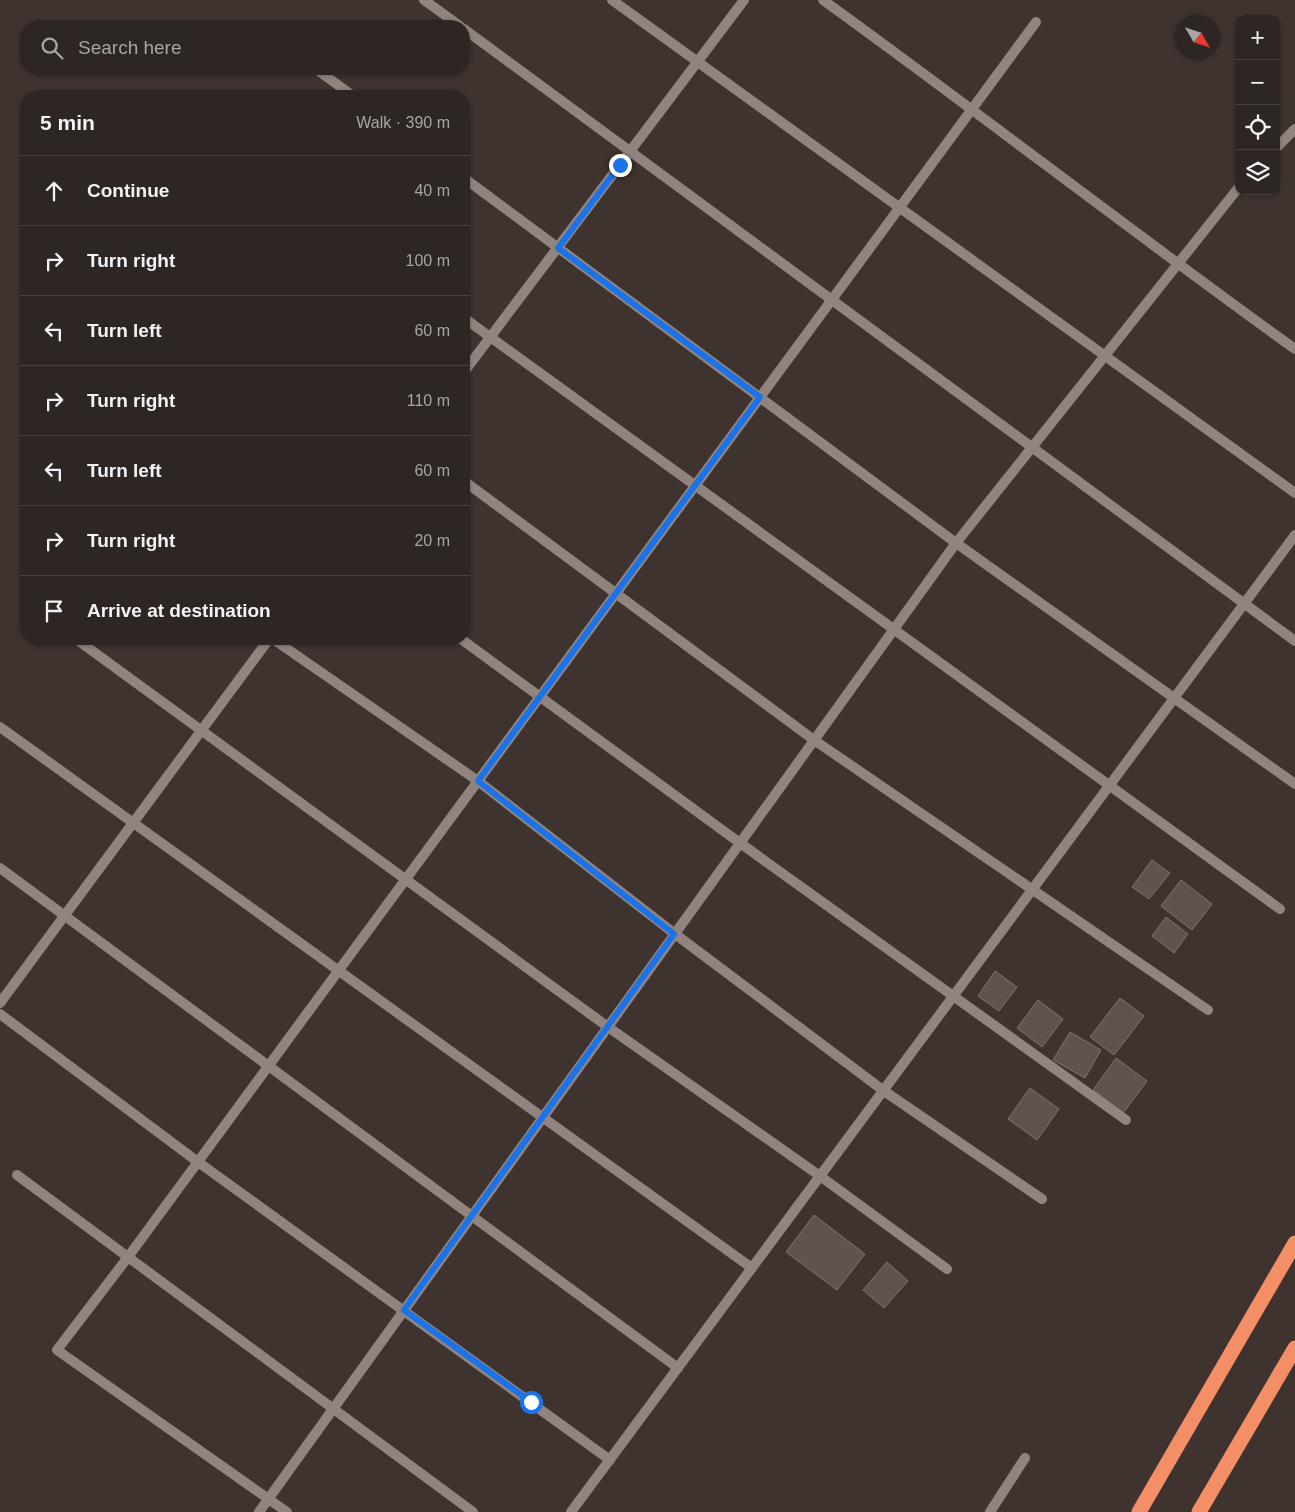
<!DOCTYPE html>
<html lang="en">
<head>
<meta charset="utf-8">
<style>
  :root { --surface:#2e2622; --page:#3a322f; --text:#f1f3f6; --muted:#a7a5a5; --line:#494340 }
  body { margin:0; font-family:Arial,sans-serif; background:var(--page); color:var(--text) }
  .controls { position:absolute; right:15px; top:15px; display:grid; overflow:hidden; border-radius:10px; box-shadow:0 1px 4px #0004 }
  .controls button { width:45px; height:45px; display:grid; place-items:center; padding:0; border:0; border-bottom:1px solid var(--line); background:var(--surface); color:var(--text); font:25px sans-serif }
  .compass { position:absolute; left:1175px; top:15px; width:45px; height:45px; border-radius:50%; background:var(--surface); box-shadow:0 1px 4px #0004; rotate:129deg }
  .stop { position:absolute; width:15px; height:15px; margin:-11px; border:4px solid #1a73e8; border-radius:50%; background:#fff }
  .stop.end { background:#1a73e8; border-color:#fff; box-shadow:0 1px 5px #0008 }
  .list { margin:0; padding:0; list-style:none }
  h2 { display:flex; justify-content:space-between; align-items:center; height:65px; margin:0; padding:0 20px; font-size:21px }
  h2 small { font-size:16px; font-weight:400; color:var(--muted) }
  .list li { display:grid; grid-template-columns:32px 1fr auto; gap:15px; align-items:center; box-sizing:border-box; height:70px; padding:0 20px; border-top:1px solid var(--line) }
  .list b { display:block; font-size:19px; white-space:nowrap }
  .list em { font-size:16px; font-style:normal; color:var(--muted) }
  .icon { flex:none; width:28px; height:28px; fill:none; stroke:currentColor; stroke-width:2; stroke-linecap:round; stroke-linejoin:round }
  .map { position:relative; flex:none; width:1295px; height:1512px; overflow:hidden }
  .search { position:absolute; background:var(--surface); box-shadow:0 1px 4px #0004; left:20px; top:20px; width:450px; height:55px; display:flex; align-items:center; gap:12px; box-sizing:border-box; padding:0 18px; border-radius:20px; color:var(--muted); font-size:19px }
  .panel { position:absolute; background:var(--surface); box-shadow:0 1px 4px #0004; left:20px; top:90px; width:450px; height:555px; border-radius:20px }
  .map>svg:first-child { display:block }
  .building { fill:#5f534e; stroke:#80726d }
  .lines { fill:none; stroke-linecap:round; stroke-linejoin:round }
  .street { stroke:#91837e; stroke-width:10 }
  .highway { stroke:#f48e66; stroke-width:15 }
  .route { stroke:#1a73e8; stroke-width:6 }
</style>
</head>
<body>
<div class="map">
<svg width="1295" height="1512" viewBox="0 0 1295 1512">
  <rect width="100%" height="100%" fill="#3e332e"/>
  <g class="building">
    <path d="M1152 860 1170 873 1149 899 1132 887Z"/>
    <path d="M1181 880 1212 904 1192 930 1161 906Z"/>
    <path d="M1166 917 1188 934 1174 953 1152 936Z"/>
    <path d="M995 971 1017 987 999 1011 978 996Z"/>
    <path d="M1120 998 1144 1016 1114 1055 1090 1037Z"/>
    <path d="M1038 1000 1063 1019 1042 1047 1017 1028Z"/>
    <path d="M1070 1032 1101 1050 1085 1078 1053 1060Z"/>
    <path d="M1116 1058 1147 1081 1123 1113 1093 1090Z"/>
    <path d="M1030 1088 1059 1109 1037 1140 1008 1119Z"/>
    <path d="M814 1215 865 1254 837 1290 786 1252Z"/>
    <path d="M887 1262 908 1281 884 1308 863 1290Z"/>
  </g>
  <g class="lines">
    <g class="street">
      <path d="M424 0 460 26"/>
      <path d="M612 0 1295 493"/>
      <path d="M823 0C982 115 1136 235 1295 349"/>
      <path d="M464 29 1295 641"/>
      <path d="M316 69 353 96"/>
      <path d="M1276 148 1295 129"/>
      <path d="M464 178 956 543 1295 784"/>
      <path d="M464 318 1280 909"/>
      <path d="M464 372 744 0"/>
      <path d="M464 481 814 740 1208 1010"/>
      <path d="M76 639 608 1027 820 1176 947 1269"/>
      <path d="M273 639 478 781 675 934 884 1091 1042 1199"/>
      <path d="M461 639 740 843 1126 1120"/>
      <path d="M0 727 752 1268"/>
      <path d="M0 868 678 1368"/>
      <path d="M0 1003 269 639"/>
      <path d="M0 1014 198 1162 610 1460"/>
      <path d="M17 1175 473 1512"/>
      <path d="M259 1512 956 543 1239 187"/>
      <path d="M287 1512 57 1350 128 1257 1036 22"/>
      <path d="M571 1512 1295 535"/>
      <path d="M990 1512 1025 1458"/>
    </g>
    <g class="highway">
      <path d="M1139 1512 1295 1243"/>
      <path d="M1199 1512 1295 1348"/>
    </g>
  </g>
  <g class="lines">
    <path class="route" d="M531 1402 404 1310 674 934 478 781 760 397 558 248 620 165"/>
  </g>
</svg>
<div class="controls">
<button>+</button>
<button>−</button>
<button><svg class="icon" aria-label="locate" viewBox="0 0 24 24"><circle cx="12" cy="12" r="6"/><path d="M12 2v4M12 18v4M2 12h4M18 12h4"/></svg></button>
<button><svg class="icon" aria-label="layers" viewBox="0 0 24 24"><path d="M12 4l9 5-9 5-9-5zM3 14l9 5 9-5"/></svg></button>
</div>
<svg class="compass" viewBox="-18 -18 36 36"><path d="M0-13l5 13h-10z" fill="#e53935"/><path d="M0 13l5-13h-10z" fill="#a7a5a5"/></svg>
<div class="stop" style="left:531px;top:1402px"></div>
<div class="stop end" style="left:620px;top:165px"></div>
<div class="search"><svg class="icon" aria-label="search" viewBox="0 0 24 24"><circle cx="10" cy="10" r="6"/><path d="M15 15l6 6"/></svg>Search here</div>
<section class="panel">
<h2>5 min<small>Walk · 390 m</small></h2>
<ul class="list">
<li><svg class="icon" aria-label="ahead" viewBox="0 0 24 24"><path d="M12 20V5M6 11l6-6 6 6"/></svg><div><b>Continue</b></div><em>40 m</em></li>
<li><svg class="icon" aria-label="right" viewBox="0 0 24 24"><path d="M7 20v-9h11M14 6l5 5-5 5"/></svg><div><b>Turn right</b></div><em>100 m</em></li>
<li><svg class="icon" aria-label="left" viewBox="0 0 24 24"><path d="M17 20v-9H6M10 6l-5 5 5 5"/></svg><div><b>Turn left</b></div><em>60 m</em></li>
<li><svg class="icon" aria-label="right" viewBox="0 0 24 24"><path d="M7 20v-9h11M14 6l5 5-5 5"/></svg><div><b>Turn right</b></div><em>110 m</em></li>
<li><svg class="icon" aria-label="left" viewBox="0 0 24 24"><path d="M17 20v-9H6M10 6l-5 5 5 5"/></svg><div><b>Turn left</b></div><em>60 m</em></li>
<li><svg class="icon" aria-label="right" viewBox="0 0 24 24"><path d="M7 20v-9h11M14 6l5 5-5 5"/></svg><div><b>Turn right</b></div><em>20 m</em></li>
<li><svg class="icon" aria-label="arrive" viewBox="0 0 24 24"><path d="M6 21V4h12l-3 4 3 4H6"/></svg><div><b>Arrive at destination</b></div></li>
</ul>
</section>
</div>
</body>
</html>
